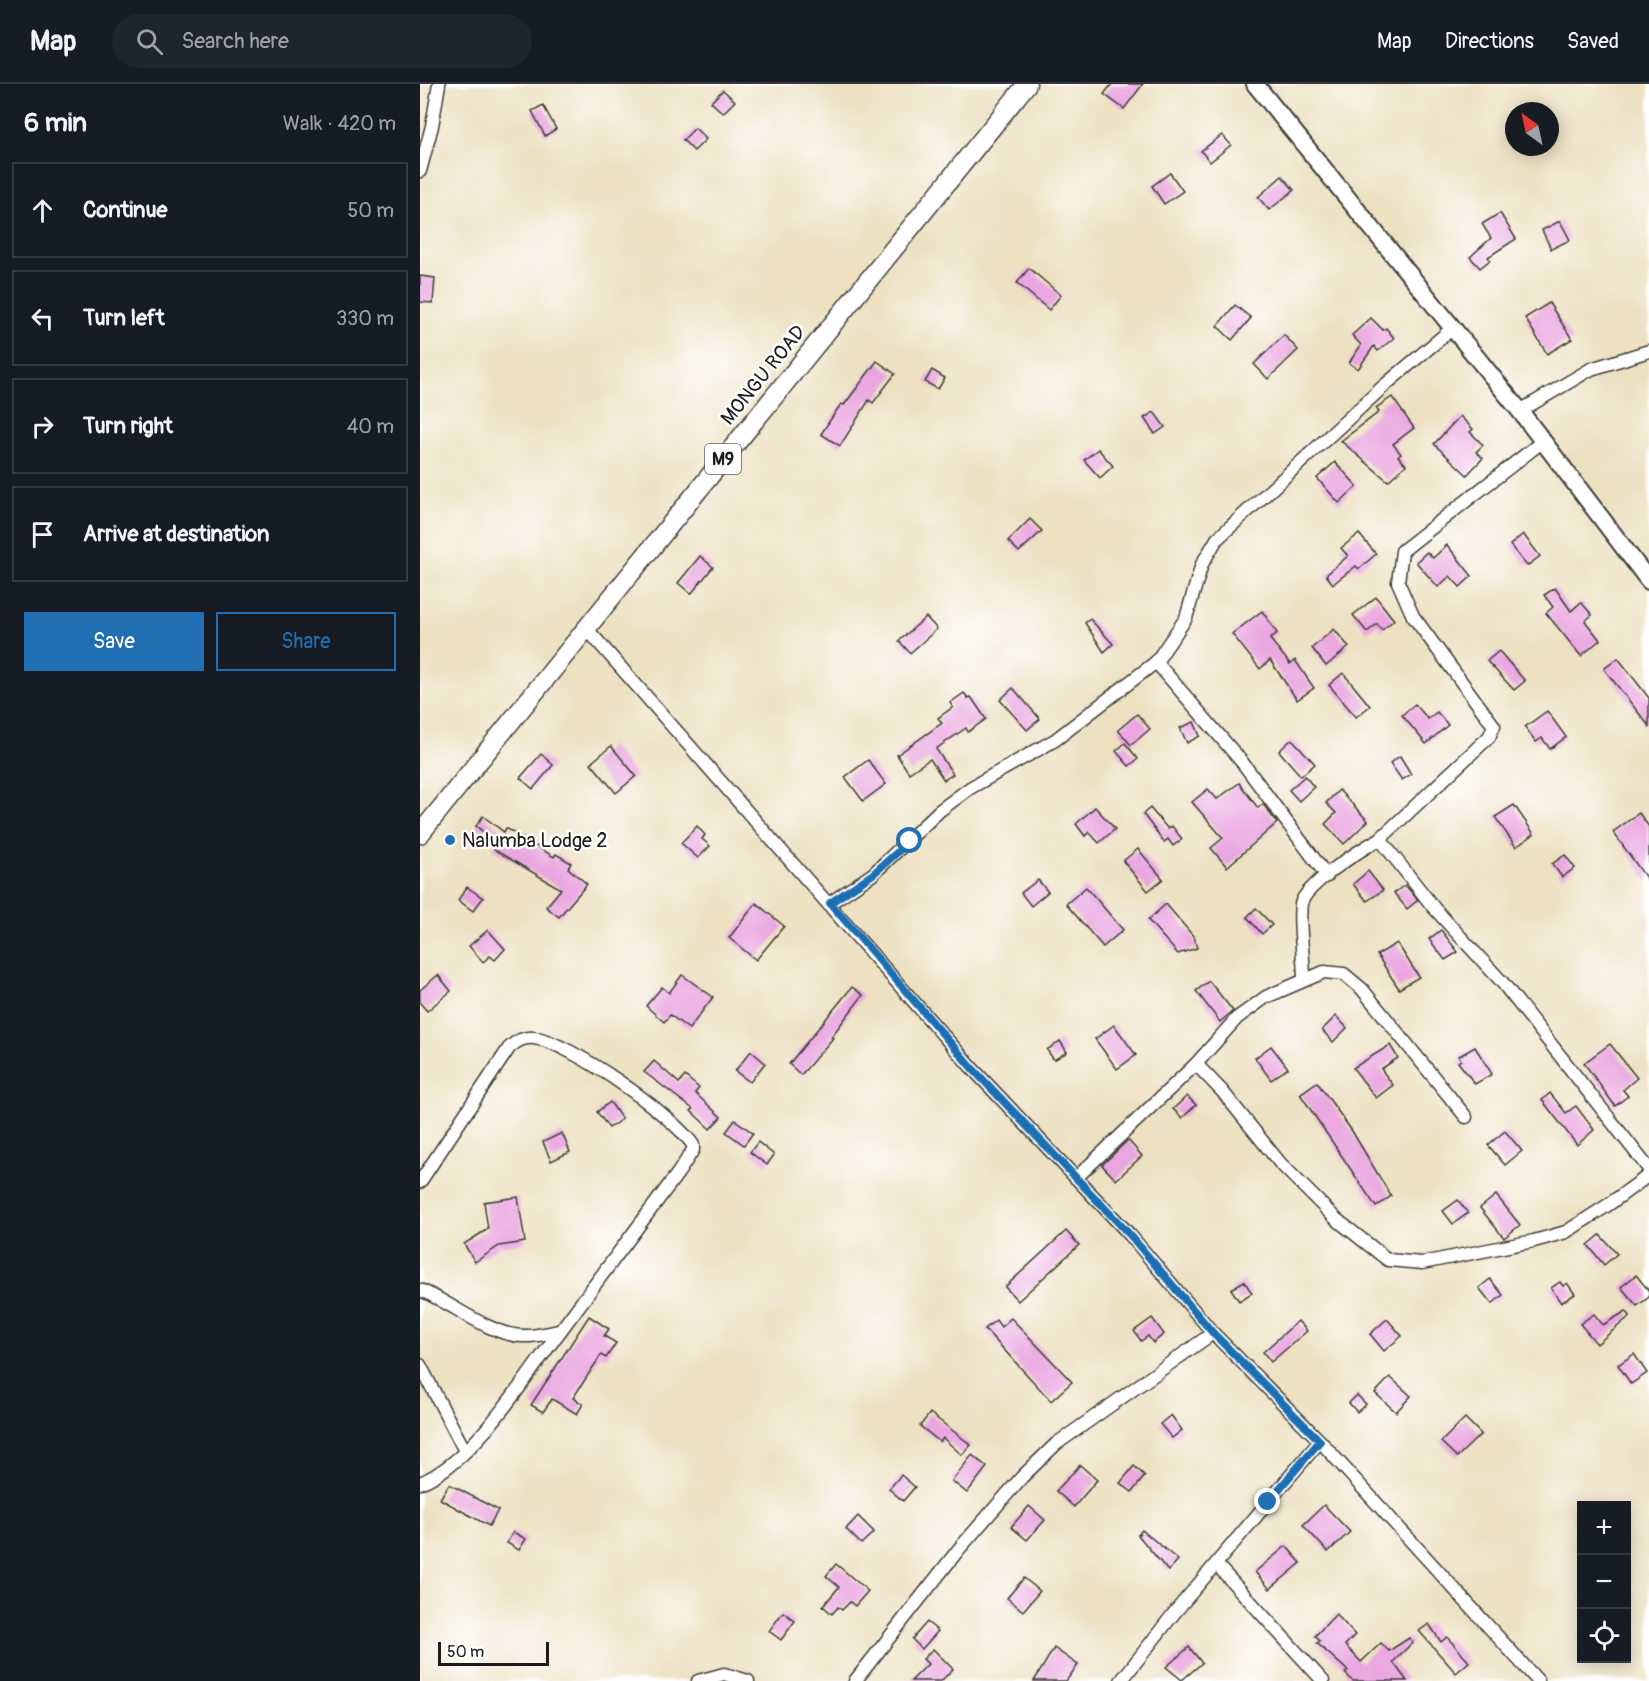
<!DOCTYPE html>
<html lang="en">
<head>
<meta charset="utf-8">
<style>
  :root { --surface:#171b24; --page:#20242c; --text:#f1f3f6; --muted:#9ea1a6; --line:#363941; --accent:#1f6fb2 }
  body { margin:0; font-family:Pangolin,sans-serif; background:var(--page); color:var(--text) }
  .controls { position:absolute; right:18px; bottom:18px; display:grid; overflow:hidden; border-radius:0px; box-shadow:0 3px 15px #0003 }
  .controls button { width:54px; height:54px; display:grid; place-items:center; padding:0; border:0; border-bottom:2px solid var(--line); background:var(--surface); color:var(--text); font:30px sans-serif }
  .compass { position:absolute; left:1085px; top:18px; width:54px; height:54px; border-radius:50%; background:var(--surface); box-shadow:0 3px 15px #0003; rotate:327deg }
  .scale { position:absolute; left:18px; bottom:15px; width:111px; box-sizing:border-box; padding-left:6px; border:3px solid #1c1c1c; border-top:0; font-size:16px; line-height:21px; white-space:nowrap; color:#1c1c1c; -webkit-text-stroke:4px #fff; paint-order:stroke }
  .stop { position:absolute; width:18px; height:18px; margin:-14px; border:4px solid #1f6fb2; border-radius:50%; background:#fff }
  .stop.end { background:#1f6fb2; border-color:#fff; box-shadow:0 2px 6px #0008 }
  .list { margin:0; padding:0; list-style:none }
  h2 { display:flex; justify-content:space-between; align-items:center; height:78px; margin:0; padding:0 24px; font-size:26px }
  h2 small { font-size:20px; font-weight:400; color:var(--muted) }
  .list li { display:grid; grid-template-columns:39px 1fr auto; gap:18px; align-items:center; box-sizing:border-box; height:96px; margin:0 12px 12px; padding:0 12px; border:2px solid var(--line); border-radius:0px }
  .list b { display:block; font-size:22px; white-space:nowrap }
  .list em { font-size:20px; font-style:normal; color:var(--muted) }
  .actions { display:flex; gap:12px; padding:18px 24px }
  .actions a { flex:1; padding:14px 0; border:2px solid var(--accent); border-radius:0px; text-align:center; font-size:21px; color:var(--accent) }
  .actions .main { background:var(--accent); color:#fff }
  .icon { flex:none; width:33px; height:33px; fill:none; stroke:currentColor; stroke-width:2; stroke-linecap:round; stroke-linejoin:round }
  .map { position:relative; flex:none; width:1229px; height:1597px; overflow:hidden }
  header { display:flex; align-items:center; gap:36px; box-sizing:border-box; height:84px; padding:0 30px; background:var(--surface); border-bottom:2px solid var(--line) }
  header strong { font-size:28px }
  nav { display:flex; gap:33px; margin-inline-start:auto; font-size:21px }
  .search { width:420px; height:54px; background:var(--page); display:flex; align-items:center; gap:15px; box-sizing:border-box; padding:0 21px; border-radius:33px; color:var(--muted); font-size:22px }
  main { display:flex }
  aside { flex:1; background:var(--surface) }
  .map>svg:first-child { display:block }
  .building { fill:#eaa6e0 }
  .lines { fill:none; stroke-linecap:round; stroke-linejoin:round }
  .street-casing { stroke:#3b3a35; stroke-width:15 }
  .secondary-casing { stroke:#3b3a35; stroke-width:20 }
  .primary-casing { stroke:#3b3a35; stroke-width:21 }
  .street { stroke:#fff; stroke-width:12 }
  .secondary { stroke:#fff; stroke-width:16 }
  .primary { stroke:#fff; stroke-width:18 }
  .route { stroke:#1f6fb2; stroke-width:8 }
  .poi-dot { fill:#1f6fb2; stroke:#fff; stroke-width:2 }
  .labels { text-anchor:middle; dominant-baseline:central; stroke-width:5; stroke-linejoin:round; paint-order:stroke }
  .shield { fill:#fff; stroke:#606060; stroke-width:1.5 }
  .shield-label { font-size:18px; font-weight:bold; fill:#1c1c1c }
  .street-label { font-size:20px; fill:#1c1c1c; stroke:#fff }
  .poi-label { font-size:20px; fill:#1c1c1c; stroke:#fff; text-anchor:start }
</style>
</head>
<body>
<header>
<strong>Map</strong>
<div class="search"><svg class="icon" aria-label="search" viewBox="0 0 24 24"><circle cx="10" cy="10" r="6"/><path d="M15 15l6 6"/></svg>Search here</div>
<nav><a>Map</a><a>Directions</a><a>Saved</a></nav>
</header>
<main>
<aside>
<h2>6 min<small>Walk · 420 m</small></h2>
<ul class="list">
<li><svg class="icon" aria-label="ahead" viewBox="0 0 24 24"><path d="M12 20V5M6 11l6-6 6 6"/></svg><div><b>Continue</b></div><em>50 m</em></li>
<li><svg class="icon" aria-label="left" viewBox="0 0 24 24"><path d="M17 20v-9H6M10 6l-5 5 5 5"/></svg><div><b>Turn left</b></div><em>330 m</em></li>
<li><svg class="icon" aria-label="right" viewBox="0 0 24 24"><path d="M7 20v-9h11M14 6l5 5-5 5"/></svg><div><b>Turn right</b></div><em>40 m</em></li>
<li><svg class="icon" aria-label="arrive" viewBox="0 0 24 24"><path d="M6 21V4h12l-3 4 3 4H6"/></svg><div><b>Arrive at destination</b></div></li>
</ul>
<div class="actions"><a class="main">Save</a><a>Share</a></div>
</aside>
<div class="map">
<svg width="1229" height="1597" viewBox="0 0 1229 1597">
  <rect width="100%" height="100%" fill="#fff"/>
  <filter id="ink" filterUnits="userSpaceOnUse"><feTurbulence type="fractalNoise" baseFrequency=".0167" numOctaves="2"/><feDisplacementMap in="SourceGraphic" scale="12" xChannelSelector="R" yChannelSelector="G"/><feConvolveMatrix kernelMatrix="1 2 1 2 8 2 1 2 1" color-interpolation-filters="sRGB"/></filter>
  <filter id="wash" filterUnits="userSpaceOnUse"><feTurbulence type="fractalNoise" baseFrequency=".008" numOctaves="4" result="noise"/><feDisplacementMap in="SourceGraphic" scale="24" xChannelSelector="R" yChannelSelector="G"/><feGaussianBlur stdDeviation="1.35" result="paint"/><feColorMatrix in="noise" values="0 0 0 0 0 0 0 0 0 0 0 0 0 0 0 0 0 1.4 0 .05"/><feComposite in="paint" operator="in"/></filter>
  <g filter="url(#wash)">
    <rect width="100%" height="100%" fill="#ede1c2"/>
    <g id="blocks">
      <g class="building">
        <path d="M692 0H723L704 25 684 10Z"/>
        <path d="M303 6 315 17 303 29 291 18Z"/>
        <path d="M123 21 136 45 125 52 112 27Z"/>
        <path d="M275 44 286 55 274 67 263 56Z"/>
        <path d="M802 51 811 61 790 78 781 67Z"/>
        <path d="M750 89 763 107 744 120 732 102Z"/>
        <path d="M862 92 874 106 849 126 838 113Z"/>
        <path d="M1080 129 1096 155 1068 173 1070 176 1060 184 1050 173 1071 154 1062 140Z"/>
        <path d="M1140 137 1150 156 1131 165 1122 146Z"/>
        <path d="M609 184 641 211 629 226 597 199Z"/>
        <path d="M0 192 15 194 13 219 0 218Z"/>
        <path d="M1129 219 1152 255 1127 270 1105 234Z"/>
        <path d="M815 221 831 234 812 256 797 242Z"/>
        <path d="M951 234 963 246 966 244 974 254 958 267 954 262 938 285 929 279 941 261 932 251Z"/>
        <path d="M864 251 878 266 848 295 834 280Z"/>
        <path d="M457 277 475 290 453 319 449 316 420 362 401 350 421 320 424 321Z"/>
        <path d="M512 286 525 294 518 305 505 298Z"/>
        <path d="M972 313 994 344 973 360 981 370 978 372 986 381 968 397 921 357 959 328 956 324Z"/>
        <path d="M734 328 745 343 735 350 724 334Z"/>
        <path d="M1040 332 1053 345 1050 348 1063 361 1056 368 1063 374 1047 391 1014 360Z"/>
        <path d="M678 365 693 382 680 394 664 376Z"/>
        <path d="M915 378 937 402 919 419 897 394Z"/>
        <path d="M610 435 622 447 599 468 588 457Z"/>
        <path d="M939 450 956 470 939 485 936 482 913 500 906 491 928 472 921 464Z"/>
        <path d="M1103 450 1120 472 1107 482 1090 461Z"/>
        <path d="M1027 461 1052 492 1040 503 1030 492 1018 503 996 478 1007 468 1013 474Z"/>
        <path d="M280 472 293 483 271 510 258 499Z"/>
        <path d="M1135 504 1151 527 1161 518 1172 531 1165 537 1180 556 1161 572 1126 529 1133 523 1124 511Z"/>
        <path d="M956 513 974 536 962 546 957 540 947 548 933 531Z"/>
        <path d="M842 527 857 549 850 555 870 580 875 576 894 604 877 616 850 576 840 585 812 550Z"/>
        <path d="M506 533 517 545 490 569 479 557Z"/>
        <path d="M670 535 693 560 684 568 665 539Z"/>
        <path d="M914 545 929 563 906 582 892 564Z"/>
        <path d="M1079 567 1105 597 1094 606 1067 577Z"/>
        <path d="M1198 574 1229 614V642L1184 585Z"/>
        <path d="M923 589 950 622 936 633 909 601Z"/>
        <path d="M593 604 620 635 607 646 580 616Z"/>
        <path d="M544 609 548 614 551 613 566 635 548 648 546 644 516 665 533 690 524 696 510 675 489 689 477 671 522 639 518 634 533 623 530 619Z"/>
        <path d="M995 620 1008 635 1017 628 1028 641 1006 660 982 631Z"/>
        <path d="M1127 627 1146 653 1130 665 1122 654 1116 658 1105 643Z"/>
        <path d="M717 630 730 645 711 661 698 646Z"/>
        <path d="M774 638 780 652 767 659 760 644Z"/>
        <path d="M872 655 895 680 881 692 859 667Z"/>
        <path d="M705 659 718 675 709 682 696 667Z"/>
        <path d="M191 662 216 692 196 709 171 679Z"/>
        <path d="M121 670 133 681 113 705 100 694Z"/>
        <path d="M980 672 991 690 982 696 970 679Z"/>
        <path d="M448 676 466 700 443 717 425 693Z"/>
        <path d="M885 692 894 703 879 717 869 706Z"/>
        <path d="M819 699 838 724 843 720 857 739 807 783 791 764 803 754 772 718 788 705 797 715Z"/>
        <path d="M919 706 948 737 924 760 905 740 916 729 906 719Z"/>
        <path d="M1094 721 1114 750 1096 763 1075 733Z"/>
        <path d="M675 723 695 745 679 759 669 748 665 752 656 740Z"/>
        <path d="M730 724 748 745 752 742 762 755 753 762 748 755 744 758 723 730Z"/>
        <path d="M1219 729 1229 743V798L1193 748Z"/>
        <path d="M63 732 84 748 86 744 134 773 136 770 151 779 148 784 167 800 139 833 126 823 141 805 73 765 77 759 56 742Z"/>
        <path d="M277 742 285 751 282 755 290 762 278 774 261 759Z"/>
        <path d="M718 765 743 795 728 807 703 777Z"/>
        <path d="M1145 771 1155 784 1142 793 1132 780Z"/>
        <path d="M948 787 963 806 947 817 933 800Z"/>
        <path d="M618 796 628 808 611 822 601 809Z"/>
        <path d="M985 801 998 816 987 825 974 809Z"/>
        <path d="M47 803 63 814 53 827 38 816Z"/>
        <path d="M666 803 703 846 683 863 646 820Z"/>
        <path d="M336 819 364 842 336 876 309 854Z"/>
        <path d="M746 820 774 853 777 864 758 870 728 836Z"/>
        <path d="M836 824 852 841 842 850 827 833Z"/>
        <path d="M68 846 85 865 75 876 70 872 63 878 49 862Z"/>
        <path d="M1021 846 1038 868 1025 876 1009 855Z"/>
        <path d="M977 859 999 893 979 905 957 871Z"/>
        <path d="M18 891 31 907 7 927 0 919V906Z"/>
        <path d="M262 891 293 913 269 945 250 931 244 938 226 922 242 903 249 909Z"/>
        <path d="M789 897 813 927 800 938 776 907Z"/>
        <path d="M432 903 443 911 411 953 413 954 381 991 369 980Z"/>
        <path d="M916 932 927 944 913 958 902 946Z"/>
        <path d="M694 941 716 971 697 985 675 955Z"/>
        <path d="M640 957 647 968 634 976 627 966Z"/>
        <path d="M1190 960 1217 994 1203 1006 1208 1012 1195 1022 1164 979Z"/>
        <path d="M970 961 978 974 961 985 973 1001 956 1014 933 984Z"/>
        <path d="M851 962 868 984 851 996 835 974Z"/>
        <path d="M1055 963 1072 990 1055 1000 1038 978 1041 976 1039 972Z"/>
        <path d="M331 967 345 979 330 998 315 987Z"/>
        <path d="M234 977 259 999 265 992 279 1004 275 1009 301 1033 290 1045 271 1027 273 1025 224 988Z"/>
        <path d="M897 998 932 1047 971 1112 956 1123 880 1010Z"/>
        <path d="M1130 1009 1146 1029 1156 1022 1174 1046 1157 1061 1122 1016Z"/>
        <path d="M767 1012 776 1021 762 1034 753 1025Z"/>
        <path d="M190 1018 202 1035 189 1044 177 1028Z"/>
        <path d="M315 1036 333 1049 324 1061 306 1048Z"/>
        <path d="M1085 1047 1102 1067 1085 1081 1068 1061Z"/>
        <path d="M142 1049 150 1068 131 1077 123 1058Z"/>
        <path d="M708 1056 722 1072 696 1096 682 1081Z"/>
        <path d="M338 1058 354 1071 347 1081 330 1068Z"/>
        <path d="M1076 1111 1100 1141 1084 1154 1060 1124Z"/>
        <path d="M98 1113 105 1158 79 1162 55 1178 44 1160 68 1145 64 1118Z"/>
        <path d="M1038 1116 1048 1129 1033 1140 1023 1127Z"/>
        <path d="M646 1147 659 1161 598 1217 585 1203Z"/>
        <path d="M1180 1151 1197 1170 1184 1181 1168 1161Z"/>
        <path d="M1216 1191 1229 1207V1213L1217 1222 1201 1203Z"/>
        <path d="M1070 1195 1083 1211 1072 1220 1059 1204Z"/>
        <path d="M824 1197 832 1209 819 1217 811 1205Z"/>
        <path d="M1140 1198 1143 1202 1147 1199 1155 1210 1141 1219 1131 1204Z"/>
        <path d="M1206 1227 1210 1232 1177 1260 1160 1240 1174 1230 1183 1241Z"/>
        <path d="M169 1232 189 1245 184 1252 196 1259 186 1274 181 1271 153 1314 163 1320 157 1330 132 1315 123 1328 111 1321Z"/>
        <path d="M591 1234 652 1298 631 1317 565 1245 576 1236 581 1243Z"/>
        <path d="M732 1234 744 1250 733 1259 728 1252 721 1257 714 1247Z"/>
        <path d="M967 1235 982 1252 964 1267 950 1250Z"/>
        <path d="M878 1237 887 1247 851 1278 843 1268Z"/>
        <path d="M1214 1270 1227 1289 1211 1300 1198 1281Z"/>
        <path d="M970 1293 991 1312 976 1328 955 1309Z"/>
        <path d="M937 1311 946 1320 937 1328 929 1319Z"/>
        <path d="M510 1329 551 1361 542 1371 523 1354 520 1358 500 1342Z"/>
        <path d="M751 1331 762 1346 752 1354 740 1340Z"/>
        <path d="M1045 1334 1061 1350 1037 1373 1021 1358Z"/>
        <path d="M552 1371 567 1383 547 1409 532 1397Z"/>
        <path d="M660 1381 677 1396 654 1423 636 1407Z"/>
        <path d="M714 1382 725 1392 712 1408 700 1399Z"/>
        <path d="M481 1391 495 1403 483 1417 469 1405Z"/>
        <path d="M29 1400 78 1426 69 1442 20 1415Z"/>
        <path d="M904 1421 930 1448 908 1468 883 1441Z"/>
        <path d="M609 1422 625 1436 607 1456 591 1443Z"/>
        <path d="M438 1432 454 1448 441 1460 426 1445Z"/>
        <path d="M722 1446 758 1476 748 1487 718 1451Z"/>
        <path d="M93 1448 106 1455 99 1466 87 1459Z"/>
        <path d="M866 1462 881 1479 850 1505 835 1488Z"/>
        <path d="M416 1480 448 1507 435 1522 430 1518 422 1526 418 1523 412 1530 403 1522 419 1503 406 1492Z"/>
        <path d="M604 1494 620 1507 603 1527 587 1514Z"/>
        <path d="M363 1528 375 1537 361 1556 349 1547Z"/>
        <path d="M916 1530 935 1551 925 1561 941 1578 961 1559 969 1567 989 1554 993 1558 973 1578 987 1597H933L925 1589 928 1587 897 1559 900 1557 895 1552Z"/>
        <path d="M507 1538 518 1547 502 1565 492 1555Z"/>
        <path d="M1009 1540 1021 1558 1027 1553 1049 1578 1036 1589 999 1547Z"/>
        <path d="M769 1563 782 1579 762 1596 746 1583Z"/>
        <path d="M634 1564 658 1581 646 1597H614Z"/>
        <path d="M513 1565 533 1585 521 1597H491L508 1580 503 1575Z"/>
      </g>
    </g>
  </g>
  <g filter="url(#ink)">
    <use href="#blocks" fill-opacity="0" stroke="#3b3a35" stroke-width="1.5"/>
    <g class="lines">
      <defs>
        <g id="street">
          <path d="M0 87 12 42 19 0"/>
          <path d="M1100 327 1171 285 1229 267"/>
          <path d="M167 545 552 984 710 1151 793 1249 900 1357 1118 1597"/>
          <path d="M736 578 822 678 907 792"/>
          <path d="M960 755 1069 653 1074 642 993 532 978 498 982 467 1123 357"/>
          <path d="M410 819 453 790 519 727 550 704 635 656 736 578 766 534 782 480 797 455 965 301 1034 243"/>
          <path d="M884 895C884 872 878 841 881 820 885 801 943 764 960 755L1014 824 1082 898 1229 1085"/>
          <path d="M776 980 802 1007 860 1079 916 1135 968 1176 1002 1179 1114 1157 1146 1148 1188 1121 1229 1091"/>
          <path d="M656 1094 776 980 817 934 846 913 904 888 924 890 942 905 1046 1033"/>
          <path d="M0 1098 89 964C96 957 104 953 114 954 148 957 254 1032 273 1061V1066L258 1089C219 1141 180 1194 141 1246 105 1293 55 1377 0 1399"/>
          <path d="M0 1206C31 1218 69 1251 102 1252 115 1253 128 1249 140 1247"/>
          <path d="M0 1281 45 1367"/>
          <path d="M796 1480 903 1597"/>
          <path d="M278 1597 304 1590 328 1597"/>
          <path d="M435 1597 539 1465 602 1393 636 1360 793 1249"/>
          <path d="M701 1597 755 1528 900 1357"/>
        </g>
        <path id="secondary" d="M835 0 1100 327 1229 497"/>
        <path id="primary" d="M0 750 607 0"/>
      </defs>
      <use href="#street" class="street-casing"/>
      <use href="#secondary" class="secondary-casing"/>
      <use href="#primary" class="primary-casing"/>
      <use href="#street" class="street"/>
      <use href="#secondary" class="secondary"/>
      <use href="#primary" class="primary"/>
    </g>
  </g>
  <g class="lines" filter="url(#ink)">
    <path class="route" d="M490 757 453 790 410 819 552 984 710 1151 793 1249 900 1357 848 1418"/>
  </g>
  <circle class="poi-dot" cx="30" cy="756" r="6"/>
  <g class="labels">
    <rect class="shield" x="285" y="360" width="36" height="30" rx="4.5"/>
    <g class="shield-label">
      <text x="303" y="375">M9</text>
    </g>
    <g class="street-label">
      <text transform="translate(343 291) rotate(-51)">MONGU ROAD</text>
    </g>
    <g class="poi-label">
      <text x="42" y="756">Nalumba Lodge 2</text>
    </g>
  </g>
</svg>
<div class="controls">
<button>+</button>
<button>−</button>
<button><svg class="icon" aria-label="locate" viewBox="0 0 24 24"><circle cx="12" cy="12" r="6"/><path d="M12 2v4M12 18v4M2 12h4M18 12h4"/></svg></button>
</div>
<svg class="compass" viewBox="-18 -18 36 36"><path d="M0-13l5 13h-10z" fill="#e53935"/><path d="M0 13l5-13h-10z" fill="#9ea1a6"/></svg>
<div class="scale">50 m</div>
<div class="stop" style="left:490px;top:757px"></div>
<div class="stop end" style="left:848px;top:1418px"></div>
</div>
</main>
</body>
</html>
